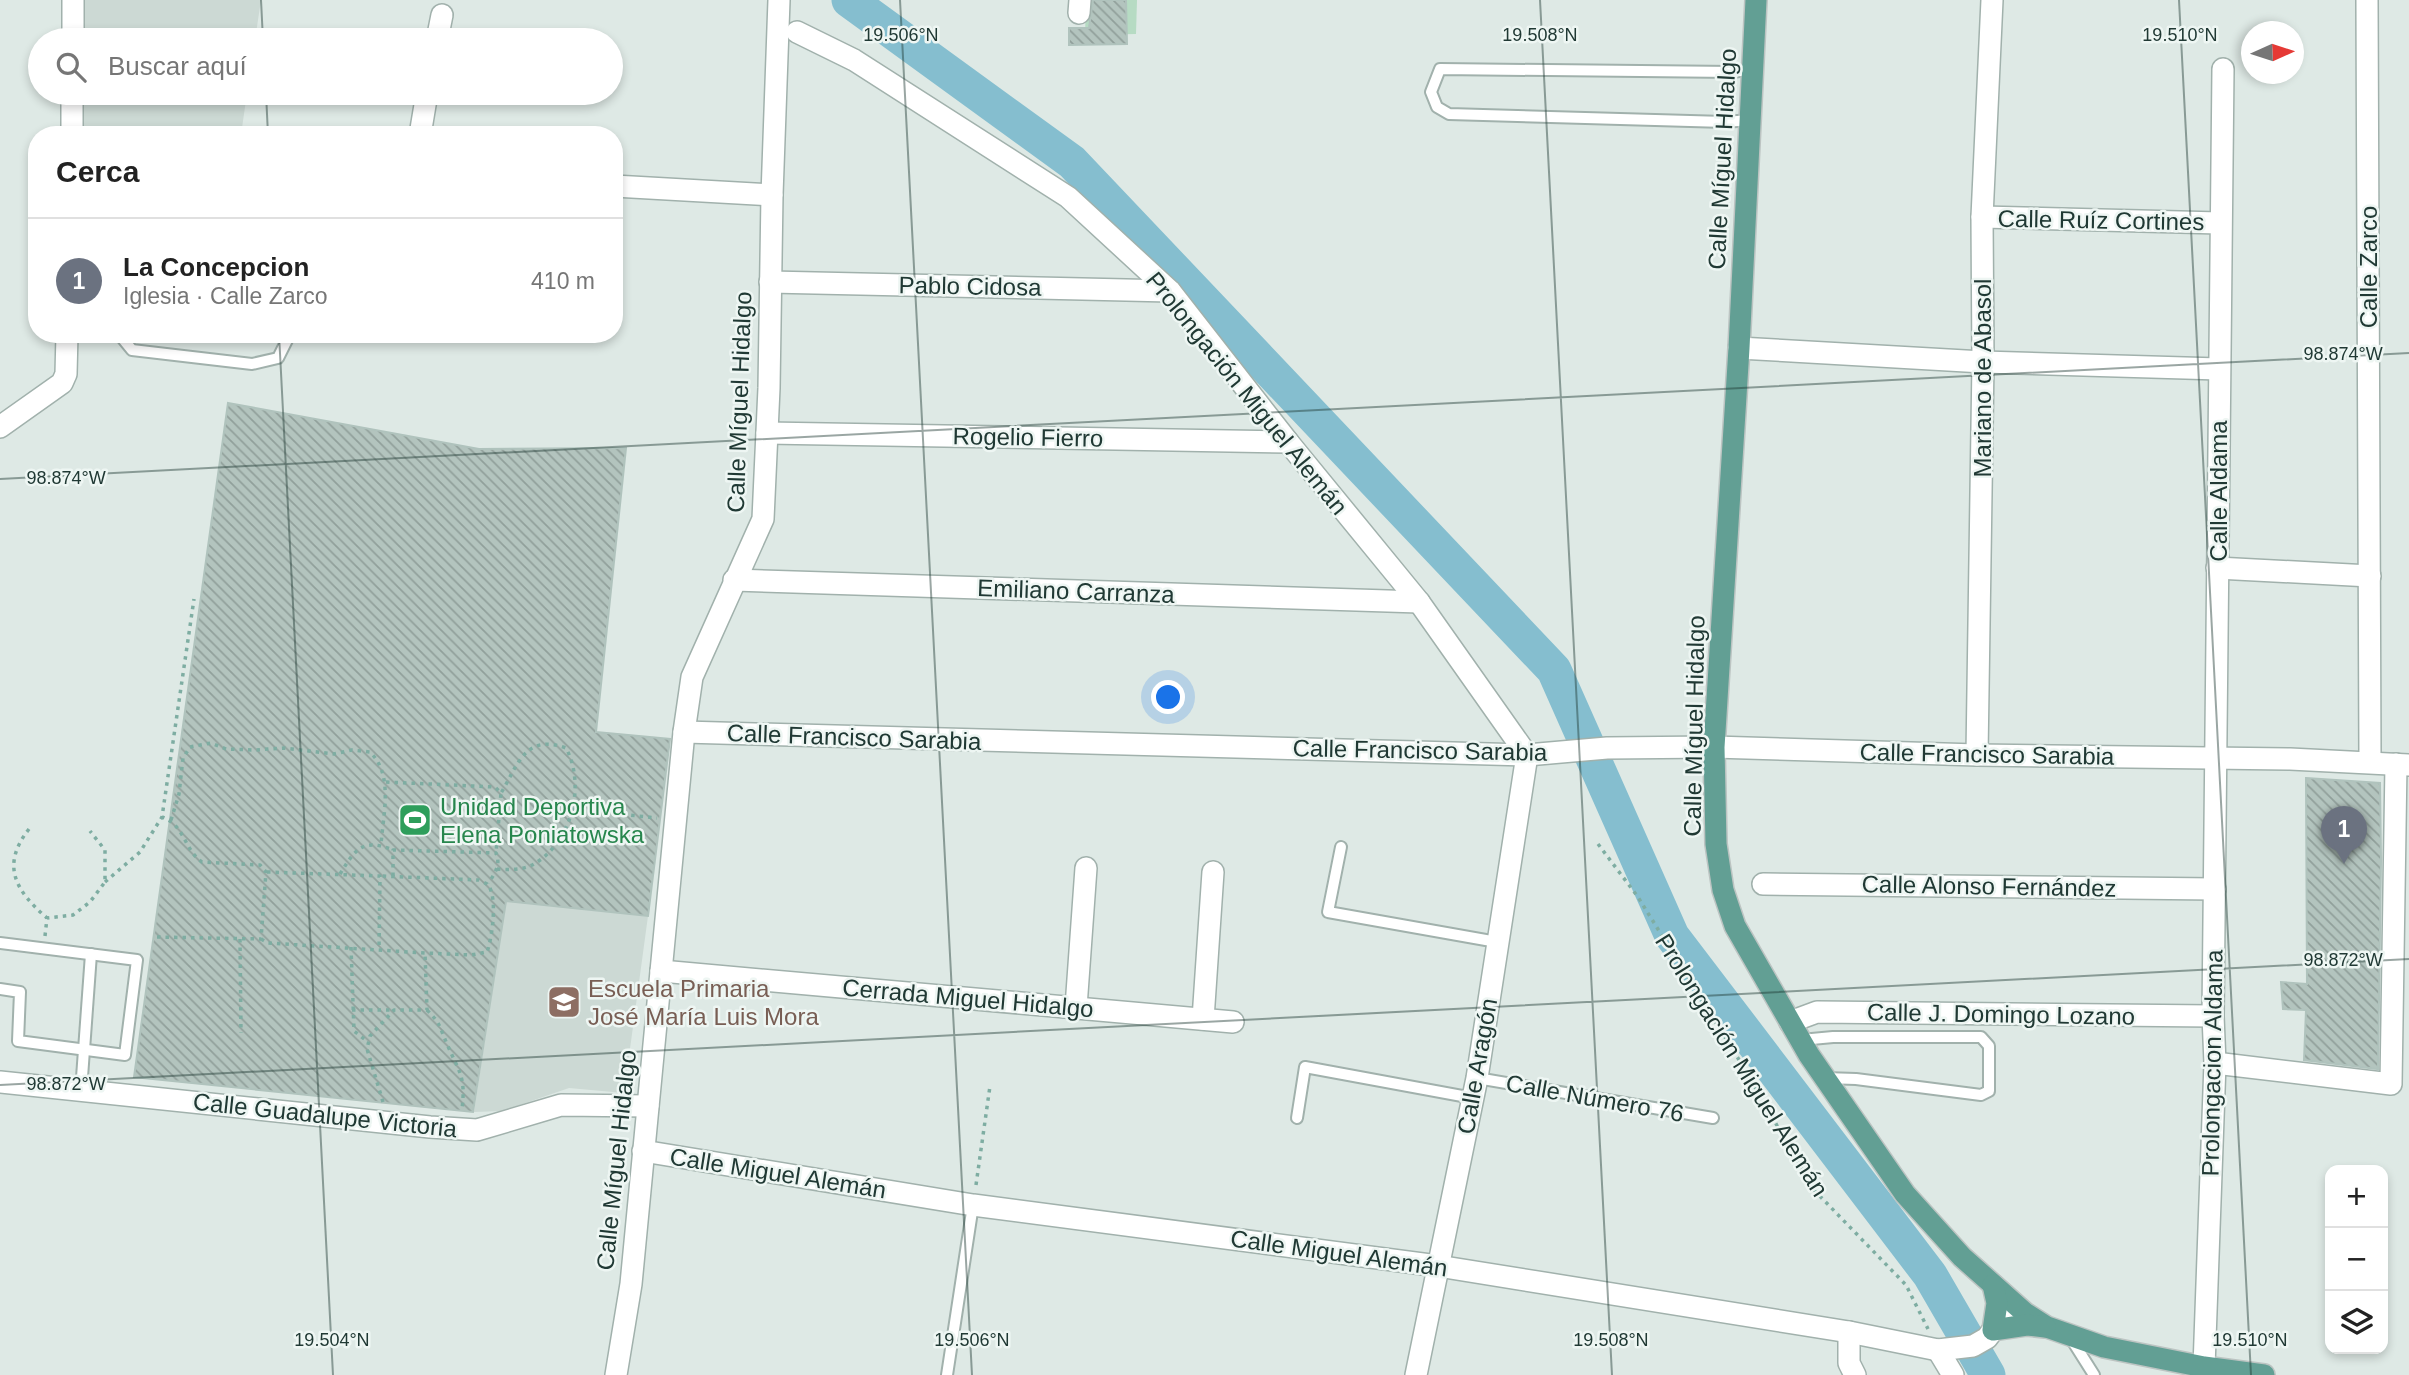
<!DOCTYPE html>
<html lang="es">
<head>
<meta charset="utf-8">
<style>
  :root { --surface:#fff; --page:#f2f2f2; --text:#222; --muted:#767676; --line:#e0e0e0; --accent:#1a73e8 }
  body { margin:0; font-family:Helvetica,sans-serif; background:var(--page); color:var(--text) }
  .controls { position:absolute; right:21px; bottom:21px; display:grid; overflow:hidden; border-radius:14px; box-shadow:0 4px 10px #0003 }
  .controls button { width:63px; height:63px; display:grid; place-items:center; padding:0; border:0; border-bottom:2px solid var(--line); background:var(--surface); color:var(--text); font:35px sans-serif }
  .compass { position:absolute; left:2241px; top:21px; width:63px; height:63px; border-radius:50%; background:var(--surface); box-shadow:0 4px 10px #0003; rotate:87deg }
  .you { position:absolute; left:1169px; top:698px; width:24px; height:24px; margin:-18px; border:5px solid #fff; border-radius:50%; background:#1a73e8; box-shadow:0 0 0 10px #1a73e833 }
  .badge { display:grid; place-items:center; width:46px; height:46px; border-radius:50%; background:var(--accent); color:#fff; font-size:23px; font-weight:700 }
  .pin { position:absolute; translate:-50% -58px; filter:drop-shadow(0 2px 4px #0008) }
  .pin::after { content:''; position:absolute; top:37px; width:24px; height:21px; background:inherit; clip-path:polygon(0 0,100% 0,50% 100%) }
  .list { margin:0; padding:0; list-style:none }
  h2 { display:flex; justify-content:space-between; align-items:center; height:91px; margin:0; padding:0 28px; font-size:30px }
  h2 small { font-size:23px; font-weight:400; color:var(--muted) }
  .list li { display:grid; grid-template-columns:46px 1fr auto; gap:21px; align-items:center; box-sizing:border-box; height:126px; padding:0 28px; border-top:2px solid var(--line) }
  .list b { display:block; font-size:26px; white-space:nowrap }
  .list p { margin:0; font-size:23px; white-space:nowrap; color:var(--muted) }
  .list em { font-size:23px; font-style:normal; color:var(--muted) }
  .icon { flex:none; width:38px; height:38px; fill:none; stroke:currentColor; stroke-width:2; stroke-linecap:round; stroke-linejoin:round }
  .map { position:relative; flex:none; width:2409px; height:1375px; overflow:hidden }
  .search { position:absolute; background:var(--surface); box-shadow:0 4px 10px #0003; left:28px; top:28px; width:595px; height:77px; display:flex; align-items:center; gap:18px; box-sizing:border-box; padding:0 24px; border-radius:38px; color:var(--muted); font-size:26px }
  .panel { position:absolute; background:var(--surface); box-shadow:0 4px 10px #0003; left:28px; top:126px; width:595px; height:217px; border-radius:28px }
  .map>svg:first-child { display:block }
  .built { fill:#ccd9d4 }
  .green { fill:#b6dbc3 }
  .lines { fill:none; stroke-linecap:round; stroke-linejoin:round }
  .river { stroke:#85becf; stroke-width:35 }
  .building { fill:url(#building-back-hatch); stroke:#b0c3bd; stroke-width:2 }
  .service-casing { stroke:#a1b1ac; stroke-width:14 }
  .minor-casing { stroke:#a1b1ac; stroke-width:24 }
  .primary-casing { stroke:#bcc4c2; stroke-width:24 }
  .path { stroke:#7eada2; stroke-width:3.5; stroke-dasharray:3.5 5; stroke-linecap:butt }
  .service { stroke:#fff; stroke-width:10 }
  .minor { stroke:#fff; stroke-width:21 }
  .primary { stroke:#629f94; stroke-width:21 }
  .ticks { fill:none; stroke:#203934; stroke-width:2; stroke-opacity:0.45 }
  .labels { text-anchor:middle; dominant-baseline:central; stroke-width:5; stroke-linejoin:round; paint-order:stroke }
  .street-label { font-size:24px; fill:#203934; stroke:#eef6f3 }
  .leisure-label { font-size:24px; fill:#27864d; stroke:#eef6f3; text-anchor:start }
  .education-label { font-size:24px; fill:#785e54; stroke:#eef6f3; text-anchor:start }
  .ticks-label { font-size:18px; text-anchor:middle; fill:#203934; stroke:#eef6f3; stroke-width:5; stroke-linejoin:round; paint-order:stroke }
</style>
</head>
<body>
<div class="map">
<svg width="2409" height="1375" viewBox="0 0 2409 1375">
  <defs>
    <pattern id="building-back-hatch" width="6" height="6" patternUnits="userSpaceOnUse" patternTransform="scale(1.75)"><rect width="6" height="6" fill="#b3c4be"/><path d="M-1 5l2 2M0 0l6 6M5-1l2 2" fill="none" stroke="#91a09b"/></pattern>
  </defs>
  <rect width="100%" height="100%" fill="#dee9e5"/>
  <g class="built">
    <path d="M79 0H261L255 40H80Z"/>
    <path d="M80 93H247L241 135H81Z"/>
    <path d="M506 901 648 916 624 1093 569 1088 502 1111 474 1112Z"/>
  </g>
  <path class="green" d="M1086 0H1137L1136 34 1085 35Z"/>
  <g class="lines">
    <path class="river" d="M849 0 1072 162 1554 670 1672 936 1930 1275 1988 1375"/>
  </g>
  <g class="building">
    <path d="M1093 0H1126L1127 44 1069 45V28H1089Z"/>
    <path d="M228 403 479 449 626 448 596 732 670 739 648 916 506 901 473 1112 134 1077Z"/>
    <path d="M2306 778 2380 783 2381 861 2378 1069 2304 1060 2306 1010 2283 1009 2281 982 2307 984Z"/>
  </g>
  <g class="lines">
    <defs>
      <g id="service">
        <path d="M1750 120 1725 122 1449 114 1437 107 1431 92 1440 69 1733 72 1753 69"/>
        <path d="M119 334 132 350 252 364 278 358 290 334"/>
        <path d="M1341 847 1328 912 1497 942"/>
        <path d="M0 943 137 960 125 1055 18 1041 20 992 0 989"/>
        <path d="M1801 1040 1833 1037H1981L1989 1046V1091L1981 1095 1856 1079 1825 1078"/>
        <path d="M1477 1078 1713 1118"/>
        <path d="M81 1091 91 954"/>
        <path d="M1297 1118 1305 1067 1473 1098"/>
        <path d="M2070 1337 2094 1375"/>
        <path d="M947 1375 973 1205"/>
      </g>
      <g id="minor">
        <path d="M2367 0 2370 762"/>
        <path d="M1079 13 1080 0"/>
        <path d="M797 32 854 60 1068 197 1170 291 1288 442 1419 602 1527 755 1477 1078 1416 1375"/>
        <path d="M73 40V0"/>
        <path d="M437 40 442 15"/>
        <path d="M72 135V93"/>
        <path d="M420 135 427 93"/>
        <path d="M614 186 772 195"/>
        <path d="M1982 217 2220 223"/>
        <path d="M770 282 1170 291"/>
        <path d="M1739 348 1983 362 2219 369"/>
        <path d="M0 427 62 383 66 374 67 334"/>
        <path d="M767 433 1288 442"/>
        <path d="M2217 568 2370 576"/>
        <path d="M734 580 1419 602"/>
        <path d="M684 732 1527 755 1607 748 1714 747 1977 755 2290 759 2409 765"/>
        <path d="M1977 755 1983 362 1982 217 1992 0"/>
        <path d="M1763 884 2215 889"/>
        <path d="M661 971 1233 1022"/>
        <path d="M1076 1007 1086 868"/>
        <path d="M1203 1019 1213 872"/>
        <path d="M1790 1022 1817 1012 2213 1016"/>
        <path d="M2215 1063 2391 1084 2396 764"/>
        <path d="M0 1082 430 1127 477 1130 561 1105 648 1106"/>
        <path d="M643 1151 973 1205 1438 1266 1849 1332 1938 1350 1973 1346 1987 1338 1993 1330 2008 1320"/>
        <path d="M1849 1332V1363L1855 1375"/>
        <path d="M1938 1350 1953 1375"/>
        <path d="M2204 1367 2215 1063 2213 1016 2223 69"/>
        <path d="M616 1375 631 1284 684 732 692 677 763 519 769 388 772 195 779 0"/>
      </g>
      <g id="primary">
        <path d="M1756 0 1739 348 1714 747 1716 844 1723 890 1735 926 1809 1055 1905 1194 1962 1257 2025 1313 2047 1327 2104 1347 2204 1367 2264 1375"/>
        <path d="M1993 1285 1997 1303 1993 1330 2027 1325 2045 1327"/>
      </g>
    </defs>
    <use href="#service" class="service-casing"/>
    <use href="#minor" class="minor-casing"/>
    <use href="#primary" class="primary-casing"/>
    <g class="path">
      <path d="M386 782 495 787 501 793 496 853"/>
      <path d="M572 809 657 818"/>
      <path d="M171 820 179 794 183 758 190 747 211 743 226 749 255 750 284 748 334 754 352 750 370 752C394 775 383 814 381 845"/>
      <path d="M29 829C0 866 16 891 47 918"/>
      <path d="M1598 844 1638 897 1741 1063 1814 1190 1906 1285 1928 1329"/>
      <path d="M497 869C509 870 524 870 534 864 572 842 586 785 566 748 525 733 518 765 501 793"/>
      <path d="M267 872 380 876 379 949"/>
      <path d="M340 874C356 848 363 838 393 850"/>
      <path d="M393 876V850L496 853C501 864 495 874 488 883"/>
      <path d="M105 882 140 852 162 817 194 599"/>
      <path d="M45 936 47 918 73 915 90 902 105 882V850L90 831"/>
      <path d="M157 937 261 939 266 872 260 865 202 862C184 850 185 825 162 817"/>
      <path d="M240 939 241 1033"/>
      <path d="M261 939 268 943 425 953 471 955 487 952C492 939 498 897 488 885 486 883 481 881 479 880L380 876"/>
      <path d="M351 947 354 1031 368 1042"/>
      <path d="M352 1010H394"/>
      <path d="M427 1010C441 1024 439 1026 447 1044 459 1072 466 1076 462 1109"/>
      <path d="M383 1102 367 1049 370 1036 394 1010H427L425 953"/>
      <path d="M976 1185 990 1086"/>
    </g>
    <use href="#service" class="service"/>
    <use href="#minor" class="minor"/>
    <use href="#primary" class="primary"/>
  </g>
  <path class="ticks" d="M261 0 263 40M900 0 972 1375M1540 0 1612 1375M2179 0 2251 1375M266 93 268 135M279 334 333 1375M0 479 2409 353M0 1085 2409 959"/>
  <defs>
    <symbol id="stadium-square" viewBox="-11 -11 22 22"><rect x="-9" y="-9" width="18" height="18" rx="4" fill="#2e9e5b" stroke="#eef6f3"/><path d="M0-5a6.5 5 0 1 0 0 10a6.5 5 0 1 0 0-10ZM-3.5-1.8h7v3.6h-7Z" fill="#fff"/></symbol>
    <symbol id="school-square" viewBox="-11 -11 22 22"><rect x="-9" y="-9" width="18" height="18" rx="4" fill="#8d6e63" stroke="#eef6f3"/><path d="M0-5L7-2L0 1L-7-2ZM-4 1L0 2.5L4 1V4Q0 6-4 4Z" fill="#fff"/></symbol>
  </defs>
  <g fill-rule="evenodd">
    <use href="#stadium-square" x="396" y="801" width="38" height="38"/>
    <use href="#school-square" x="545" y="983" width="38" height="38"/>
  </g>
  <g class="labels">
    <g class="street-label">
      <text transform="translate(1722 159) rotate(-87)">Calle Míguel Hidalgo</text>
      <text transform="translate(2101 220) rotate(1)">Calle Ruíz Cortines</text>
      <text transform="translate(2368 267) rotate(-90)">Calle Zarco</text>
      <text transform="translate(970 286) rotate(1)">Pablo Cidosa</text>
      <text transform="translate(1982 378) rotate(-90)">Mariano de Abasol</text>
      <text transform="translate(1247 393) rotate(51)">Prolongación Miguel Alemán</text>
      <text transform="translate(739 402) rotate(-88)">Calle Míguel Hidalgo</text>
      <text transform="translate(1028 437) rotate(1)">Rogelio Fierro</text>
      <text transform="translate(2218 491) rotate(-90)">Calle Aldama</text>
      <text transform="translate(1076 591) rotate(2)">Emiliano Carranza</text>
      <text transform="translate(1694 726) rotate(-89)">Calle Míguel Hidalgo</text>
      <text transform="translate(854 737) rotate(2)">Calle Francisco Sarabia</text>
      <text transform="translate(1420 750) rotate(1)">Calle Francisco Sarabia</text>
      <text transform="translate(1987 754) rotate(1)">Calle Francisco Sarabia</text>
      <text transform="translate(1989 886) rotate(1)">Calle Alonso Fernández</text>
      <text transform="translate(968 998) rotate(5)">Cerrada Miguel Hidalgo</text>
      <text transform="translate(2001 1014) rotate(1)">Calle J. Domingo Lozano</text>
      <text transform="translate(2212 1063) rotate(-89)">Prolongacion Aldama</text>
      <text transform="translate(1742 1065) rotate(58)">Prolongación Miguel Alemán</text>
      <text transform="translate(1477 1066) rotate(-80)">Calle Aragón</text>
      <text transform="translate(1595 1098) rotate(10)">Calle Número 76</text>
      <text transform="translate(325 1115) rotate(6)">Calle Guadalupe Victoria</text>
      <text transform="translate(616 1160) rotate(-84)">Calle Míguel Hidalgo</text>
      <text transform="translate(778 1173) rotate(9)">Calle Miguel Alemán</text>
      <text transform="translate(1339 1253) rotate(8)">Calle Miguel Alemán</text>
    </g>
    <g class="leisure-label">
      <text x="440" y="806">Unidad Deportiva<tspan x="440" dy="28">Elena Poniatowska</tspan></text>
    </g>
    <g class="education-label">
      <text x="588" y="988">Escuela Primaria<tspan x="588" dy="28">José María Luis Mora</tspan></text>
    </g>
  </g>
  <g class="ticks-label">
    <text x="901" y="41">19.506°N</text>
    <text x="1540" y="41">19.508°N</text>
    <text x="2180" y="41">19.510°N</text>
    <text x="2343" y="360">98.874°W</text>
    <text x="66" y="484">98.874°W</text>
    <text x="2343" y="966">98.872°W</text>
    <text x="66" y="1090">98.872°W</text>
    <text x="332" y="1346">19.504°N</text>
    <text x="972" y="1346">19.506°N</text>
    <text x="1611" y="1346">19.508°N</text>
    <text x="2250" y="1346">19.510°N</text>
  </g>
</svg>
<div class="controls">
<button>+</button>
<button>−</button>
<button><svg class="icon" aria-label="layers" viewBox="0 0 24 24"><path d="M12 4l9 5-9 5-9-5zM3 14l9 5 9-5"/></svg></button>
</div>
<svg class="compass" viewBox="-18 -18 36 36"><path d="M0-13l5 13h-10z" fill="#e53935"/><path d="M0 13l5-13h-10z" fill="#767676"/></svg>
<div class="you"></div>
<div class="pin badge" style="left:2344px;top:864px;background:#6b7280">1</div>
<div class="search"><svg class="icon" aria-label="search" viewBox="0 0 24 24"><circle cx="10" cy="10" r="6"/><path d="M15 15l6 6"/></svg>Buscar aquí</div>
<section class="panel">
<h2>Cerca<small></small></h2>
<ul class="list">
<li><span class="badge" style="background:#6b7280">1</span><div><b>La Concepcion</b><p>Iglesia · Calle Zarco</p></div><em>410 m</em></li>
</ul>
</section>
</div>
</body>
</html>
